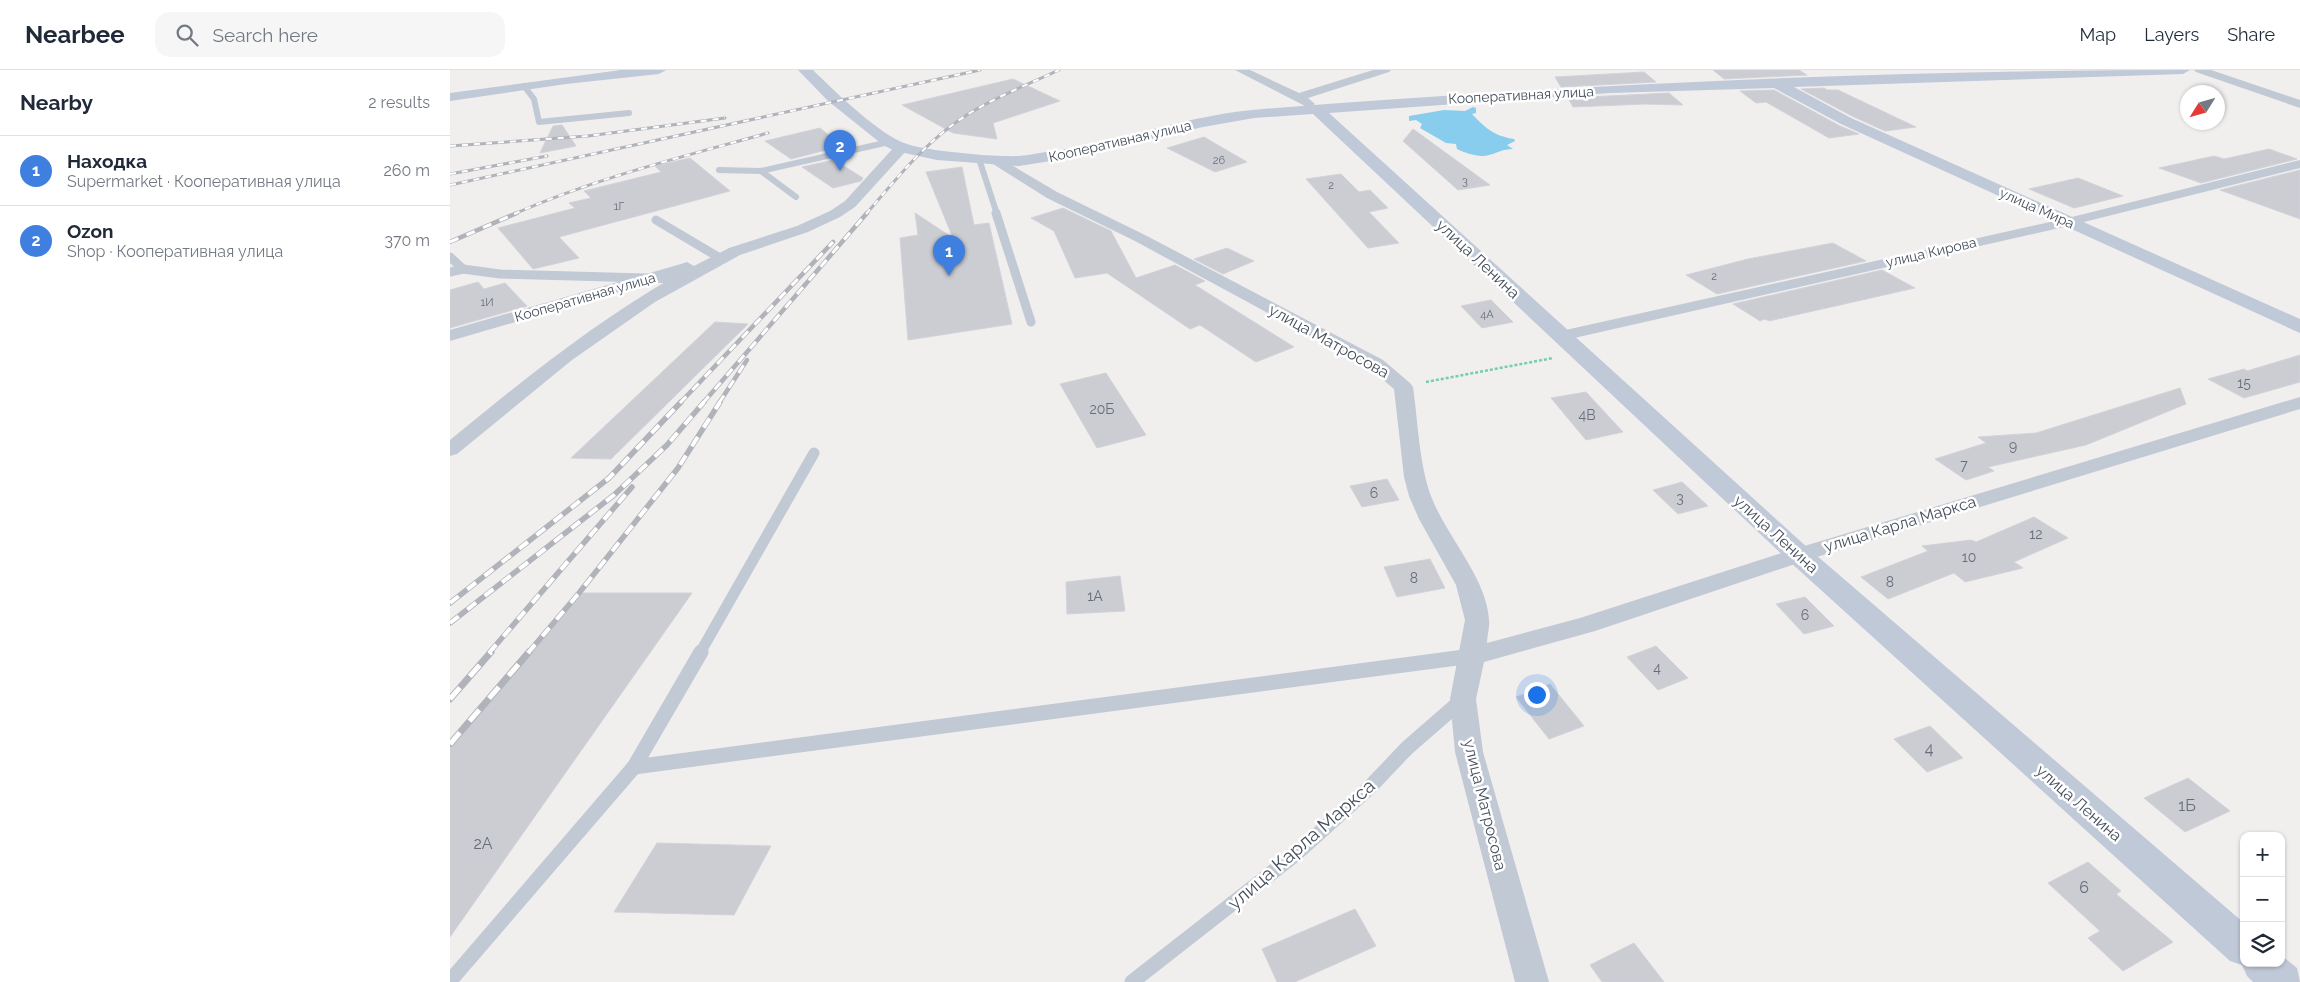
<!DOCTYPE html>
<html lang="en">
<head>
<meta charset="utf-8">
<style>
  :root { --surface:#fff; --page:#f6f6f7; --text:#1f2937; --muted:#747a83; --line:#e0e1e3; --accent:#165ae3 }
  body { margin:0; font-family:Raleway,sans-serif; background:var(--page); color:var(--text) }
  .controls { position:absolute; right:15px; bottom:15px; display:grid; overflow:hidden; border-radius:10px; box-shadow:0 1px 4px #0004 }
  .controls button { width:45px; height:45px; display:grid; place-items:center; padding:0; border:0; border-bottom:1px solid var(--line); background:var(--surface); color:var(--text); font:25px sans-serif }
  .compass { position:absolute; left:1730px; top:15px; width:45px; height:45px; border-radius:50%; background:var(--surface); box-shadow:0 1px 4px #0004; rotate:233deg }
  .you { position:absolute; left:1086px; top:624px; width:18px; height:18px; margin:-12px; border:4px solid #fff; border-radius:50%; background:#1a73e8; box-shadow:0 0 0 8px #1a73e833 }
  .badge { display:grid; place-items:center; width:32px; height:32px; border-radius:50%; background:var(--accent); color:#fff; font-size:16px; font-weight:700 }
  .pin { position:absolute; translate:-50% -41px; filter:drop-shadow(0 1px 2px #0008) }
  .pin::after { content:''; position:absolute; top:26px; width:18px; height:15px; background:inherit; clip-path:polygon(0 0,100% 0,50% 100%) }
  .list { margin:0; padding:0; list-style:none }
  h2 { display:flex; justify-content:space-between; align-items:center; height:65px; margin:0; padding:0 20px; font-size:21px }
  h2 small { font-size:16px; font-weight:400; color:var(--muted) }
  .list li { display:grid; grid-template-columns:32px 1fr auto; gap:15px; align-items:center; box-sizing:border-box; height:70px; padding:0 20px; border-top:1px solid var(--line) }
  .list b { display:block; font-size:19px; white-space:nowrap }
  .list p { margin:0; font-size:16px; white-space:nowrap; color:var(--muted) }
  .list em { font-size:16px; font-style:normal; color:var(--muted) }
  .icon { flex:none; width:28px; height:28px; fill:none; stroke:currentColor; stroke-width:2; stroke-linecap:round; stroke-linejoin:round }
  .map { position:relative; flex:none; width:1850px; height:912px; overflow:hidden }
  header { display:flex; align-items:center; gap:30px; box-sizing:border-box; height:70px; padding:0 25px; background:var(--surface); border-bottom:1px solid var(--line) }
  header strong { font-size:24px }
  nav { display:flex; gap:28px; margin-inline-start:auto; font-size:18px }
  .search { width:350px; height:45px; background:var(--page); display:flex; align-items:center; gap:12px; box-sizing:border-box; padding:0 18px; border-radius:15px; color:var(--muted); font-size:19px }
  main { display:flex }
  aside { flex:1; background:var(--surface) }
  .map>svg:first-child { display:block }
  .water { fill:#88cded }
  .building { fill:#cbcdd3; stroke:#d2d3da }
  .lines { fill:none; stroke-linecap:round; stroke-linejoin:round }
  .path { stroke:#73ceab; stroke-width:2.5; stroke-dasharray:3 2; stroke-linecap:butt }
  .lane-far3 { stroke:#c1c9d4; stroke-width:6 }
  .lane-far2 { stroke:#c1c9d4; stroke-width:9 }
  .lane-far1 { stroke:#c1c9d4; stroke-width:11 }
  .lane { stroke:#c1c9d4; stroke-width:15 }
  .street { fill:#c1c9d4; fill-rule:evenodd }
  .secondary { fill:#c0c9d8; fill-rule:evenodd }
  .rail-far3-casing { stroke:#b0b3b9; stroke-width:3 }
  .rail-far2-casing { stroke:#b0b3b9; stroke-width:4.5 }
  .rail-far1-casing { stroke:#b0b3b9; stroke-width:5.5 }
  .rail-casing { stroke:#b0b3b9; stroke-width:7 }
  .rail-far3 { stroke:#fff; stroke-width:2; stroke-dasharray:6; stroke-linecap:butt }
  .rail-far2 { stroke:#fff; stroke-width:3; stroke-dasharray:9; stroke-linecap:butt }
  .rail-far1 { stroke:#fff; stroke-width:4; stroke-dasharray:11; stroke-linecap:butt }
  .rail { stroke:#fff; stroke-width:5; stroke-dasharray:15; stroke-linecap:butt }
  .labels { text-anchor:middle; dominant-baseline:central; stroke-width:5; stroke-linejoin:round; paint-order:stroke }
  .far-number-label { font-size:11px; fill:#676e7a }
  .far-street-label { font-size:14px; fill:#464f5c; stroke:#fff }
  .number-label { font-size:14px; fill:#676e7a }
  .street-label { font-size:16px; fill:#464f5c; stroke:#fff }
  .near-number-label { font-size:16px; fill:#676e7a }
  .near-street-label { font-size:19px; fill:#464f5c; stroke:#fff }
</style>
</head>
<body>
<header>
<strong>Nearbee</strong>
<div class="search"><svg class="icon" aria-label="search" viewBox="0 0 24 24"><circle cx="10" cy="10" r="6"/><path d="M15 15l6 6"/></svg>Search here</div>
<nav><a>Map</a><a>Layers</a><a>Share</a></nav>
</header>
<main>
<aside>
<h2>Nearby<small>2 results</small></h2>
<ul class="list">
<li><span class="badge" style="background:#3f7fe0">1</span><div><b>Находка</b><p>Supermarket · Кооперативная улица</p></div><em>260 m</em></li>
<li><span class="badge" style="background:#3f7fe0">2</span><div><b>Ozon</b><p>Shop · Кооперативная улица</p></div><em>370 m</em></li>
</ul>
</aside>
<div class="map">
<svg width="1850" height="912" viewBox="0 0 1850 912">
  <rect width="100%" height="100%" fill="#f1eeee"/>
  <path class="water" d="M1023 37 1026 38V43L1022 44C1036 59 1045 66 1064 69L1065 71 1057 75 1063 79C1053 79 1047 83 1039 85 1030 88 1015 83 1007 79L1006 74 996 73 970 58 972 54 966 50 959 51V46L994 40 1015 41Z"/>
  <g class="building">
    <path d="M1263 0H1349L1357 5 1274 9Z"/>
    <path d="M1194 2 1206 12 1111 17 1105 7Z"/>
    <path d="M563 9 610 31 543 53 547 69 503 63 452 35Z"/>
    <path d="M1374 18 1377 20H1388L1466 57 1435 61 1402 46 1351 19Z"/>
    <path d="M1324 20 1390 56 1409 64 1379 68 1316 32 1306 33 1290 21Z"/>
    <path d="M1219 23 1233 35 1195 34 1123 37 1118 28Z"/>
    <path d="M112 55 126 76 90 83 103 56Z"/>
    <path d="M370 58 392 76 341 89 315 71Z"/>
    <path d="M963 59 1040 115 1008 120 953 71Z"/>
    <path d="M754 67 797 92 765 102 717 78Z"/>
    <path d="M1819 79 1847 89 1751 113 1709 98 1764 86 1774 89Z"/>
    <path d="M240 88 280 121 109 167 129 188 83 199 48 158 125 138 119 133 141 128 134 121 211 102 205 96Z"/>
    <path d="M384 90 413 108 411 111 383 118 352 97Z"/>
    <path d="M512 97 524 155 539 153 562 254 458 270 450 168 468 165 465 143 503 168 476 102Z"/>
    <path d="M1850 100V149L1770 120Z"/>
    <path d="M891 104 909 122 920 120 938 138 919 142 949 173 918 178 856 109Z"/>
    <path d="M1628 108 1673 126 1624 138 1579 119Z"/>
    <path d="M613 138 661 161 686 208 725 195 755 211 745 215 844 277 806 292 750 255 740 259 657 203 625 208 604 161 581 148Z"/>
    <path d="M1383 173 1416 191 1267 224 1236 205 1298 189Z"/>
    <path d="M777 178 804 191 773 204 744 189Z"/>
    <path d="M1432 200 1465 218 1319 251 1315 249 1310 251 1283 234Z"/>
    <path d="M28 212 34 219 55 213 77 236 0 258V220Z"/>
    <path d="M1041 230 1063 252 1032 258 1011 236Z"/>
    <path d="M265 252 298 254 161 389 121 388Z"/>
    <path d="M1850 285V312L1794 328 1758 309 1794 299 1797 301Z"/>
    <path d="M656 303 696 365 647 378 610 314Z"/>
    <path d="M1730 318 1736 334 1636 375 1538 397 1544 401 1516 410 1485 389 1536 373 1528 367 1586 363Z"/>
    <path d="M1136 322 1173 362 1136 370 1101 328Z"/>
    <path d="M937 409 949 430 912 437 900 416Z"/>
    <path d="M1232 412 1258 436 1228 444 1203 420Z"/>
    <path d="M1584 447 1618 468 1564 492 1573 498 1515 512 1504 503 1438 529 1411 507 1478 481 1472 476 1521 470 1526 472Z"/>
    <path d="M980 489 995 518 947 527 934 497Z"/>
    <path d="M670 506 675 541 617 544 616 512Z"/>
    <path d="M129 523H242L0 867V679Z"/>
    <path d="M1355 527 1384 556 1354 564 1326 534Z"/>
    <path d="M1206 576 1238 608 1208 620 1177 587Z"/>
    <path d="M1100 614 1134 656 1099 669 1066 627Z"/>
    <path d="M1480 656 1513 688 1477 702 1444 669Z"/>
    <path d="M1738 708 1780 741 1735 762 1694 728Z"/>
    <path d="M207 773 321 776 284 845 164 842Z"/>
    <path d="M1638 792 1671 821 1666 824 1723 872 1673 901 1638 868 1650 861 1598 813Z"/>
    <path d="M905 839 926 876 845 912H827L812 879Z"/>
    <path d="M1184 873 1214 912H1152L1140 895Z"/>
  </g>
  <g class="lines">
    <path class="path" d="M976 312 1103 288"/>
    <g class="lane-far3">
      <path d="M74 16 84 29 89 52 179 43"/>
      <path d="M529 89 547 144"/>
      <path d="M269 100 311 101 439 72"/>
      <path d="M311 101 346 127"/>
    </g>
    <g class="lane-far2">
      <path d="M546 143 581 252"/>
      <path d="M206 150 270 188"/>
      <path d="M0 187 13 199 50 204 233 209"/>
      <path d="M0 202 13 199"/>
    </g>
    <path class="lane-far1" d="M250 583 364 383"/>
    <g class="lane">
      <path d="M184 697 1022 586"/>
      <path d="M0 911 184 697 251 582"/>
      <path d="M682 912 847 783 918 719 957 678 1011 631"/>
    </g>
    <g class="street">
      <path d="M785 0H800L849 23 923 0H941L939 2 858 28 865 34 859 38Z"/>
      <path d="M1744 0H1761L1850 30V38L1746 2Z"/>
      <path d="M451 74 458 78 456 81 405 137 390 147 358 162 290 185 205 232 122 290 7 384 0 386V370C73 310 145 252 227 205L0 271V260L231 194 237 192 244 196 279 178 347 156 380 141 395 131 446 75Z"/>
      <path d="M548 87 607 122 695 165 933 290 960 313 963 317C968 352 969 393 981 426 996 466 1037 508 1039 550 1040 557 1037 566 1037 573L1130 548 1341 480 1850 327V339L1357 490 1145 561 1034 592 1026 629 1033 682 1099 912H1065L1005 682 1000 629 1015 550 1006 515 969 449 959 426 954 407 944 319 919 298 685 171 597 128 543 94 541 91Z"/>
      <path d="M1850 90V98L1618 156 1111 271 1105 270 1102 266 1105 262 1111 261 1618 148Z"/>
    </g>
    <g class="secondary">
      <path d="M171 0H216L209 4 116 14 0 31V23Z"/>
      <path d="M348 0H363C382 19 432 67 457 74 465 77 476 78 485 80 507 83 547 87 569 86 581 85 593 82 604 81 674 70 742 44 813 39 1121 15 1430 0 1740 0L1733 4 1344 17 1401 48 1850 249V263L1391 54 1324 18 1160 23 879 43 1359 479 1794 853V893H1831V885L1847 898 1850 912H1803L1797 906 1792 895 1780 891 1339 491 863 44 804 48 753 57 626 87 569 96 487 90 445 81 433 75 378 31Z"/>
    </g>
    <defs>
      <g id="rail-far3">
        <path d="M0 76 138 66 275 48"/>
        <path d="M0 104 97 86"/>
        <path d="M0 115 530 0"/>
        <path d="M64 144C146 108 232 87 318 63"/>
        <path d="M416 144C443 113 468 81 501 56 532 32 573 17 609 0"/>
      </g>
      <g id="rail-far2">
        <path d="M0 172 67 143"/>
        <path d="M230 333 383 172"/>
        <path d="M253 333 417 143"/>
        <path d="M269 333 297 290"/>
      </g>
      <g id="rail-far1">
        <path d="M0 533 159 408 231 332"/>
        <path d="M0 553 164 425 217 375 254 332"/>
        <path d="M39 583 182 417"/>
        <path d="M78 583 129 523 228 398 270 332"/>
      </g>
      <g id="rail">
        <path d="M0 629 41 582"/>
        <path d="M0 674 79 582"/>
      </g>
    </defs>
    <use href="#rail-far3" class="rail-far3-casing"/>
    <use href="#rail-far2" class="rail-far2-casing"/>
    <use href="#rail-far1" class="rail-far1-casing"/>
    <use href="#rail" class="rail-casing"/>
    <use href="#rail-far3" class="rail-far3"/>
    <use href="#rail-far2" class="rail-far2"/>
    <use href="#rail-far1" class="rail-far1"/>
    <use href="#rail" class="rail"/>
  </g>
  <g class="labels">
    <g class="far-number-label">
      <text x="769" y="90">26</text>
      <text x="1015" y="111">3</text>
      <text x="881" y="115">2</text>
      <text x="169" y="136">1Г</text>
      <text x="1264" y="206">2</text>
      <text x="37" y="232">1И</text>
      <text x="1037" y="244">4А</text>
    </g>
    <g class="far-street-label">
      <text transform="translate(1071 25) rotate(-3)">Кооперативная улица</text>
      <text transform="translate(670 71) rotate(-13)">Кооперативная улица</text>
      <text transform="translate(1587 138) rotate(24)">улица Мира</text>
      <text transform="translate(1481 182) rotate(-13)">улица Кирова</text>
      <text transform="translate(135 227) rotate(-16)">Кооперативная улица</text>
    </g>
    <g class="number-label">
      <text x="1794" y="313">15</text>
      <text x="652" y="339">20Б</text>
      <text x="1137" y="345">4В</text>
      <text x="1563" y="376">9</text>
      <text x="1514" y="395">7</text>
      <text x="924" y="423">6</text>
      <text x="1230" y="428">3</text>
      <text x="1586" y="464">12</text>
      <text x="1519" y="487">10</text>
      <text x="964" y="508">8</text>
      <text x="1440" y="512">8</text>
      <text x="645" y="526">1А</text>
      <text x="1355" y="545">6</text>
      <text x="1207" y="598">4</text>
    </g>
    <g class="street-label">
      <text transform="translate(1028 189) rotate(43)">улица Ленина</text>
      <text transform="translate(879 271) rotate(29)">улица Матросова</text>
      <text transform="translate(1450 454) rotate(-17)">улица Карла Маркса</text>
      <text transform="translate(1326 464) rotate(42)">улица Ленина</text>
      <text transform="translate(1629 733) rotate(41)">улица Ленина</text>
      <text transform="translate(1035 735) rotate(76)">улица Матросова</text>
    </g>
    <g class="near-number-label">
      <text x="1479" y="678">4</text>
      <text x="1737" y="735">1Б</text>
      <text x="33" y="773">2А</text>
      <text x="1634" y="817">6</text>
    </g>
    <g class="near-street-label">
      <text transform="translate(851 774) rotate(-41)">улица Карла Маркса</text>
    </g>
  </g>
</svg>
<div class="controls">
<button>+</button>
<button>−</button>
<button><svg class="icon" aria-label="layers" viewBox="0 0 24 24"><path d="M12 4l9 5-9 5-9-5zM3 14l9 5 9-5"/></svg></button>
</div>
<svg class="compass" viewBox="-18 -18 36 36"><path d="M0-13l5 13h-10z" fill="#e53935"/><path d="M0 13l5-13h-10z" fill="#747a83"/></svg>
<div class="you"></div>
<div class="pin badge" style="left:499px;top:206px;background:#3f7fe0">1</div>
<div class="pin badge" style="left:390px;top:101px;background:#3f7fe0">2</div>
</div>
</main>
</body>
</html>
